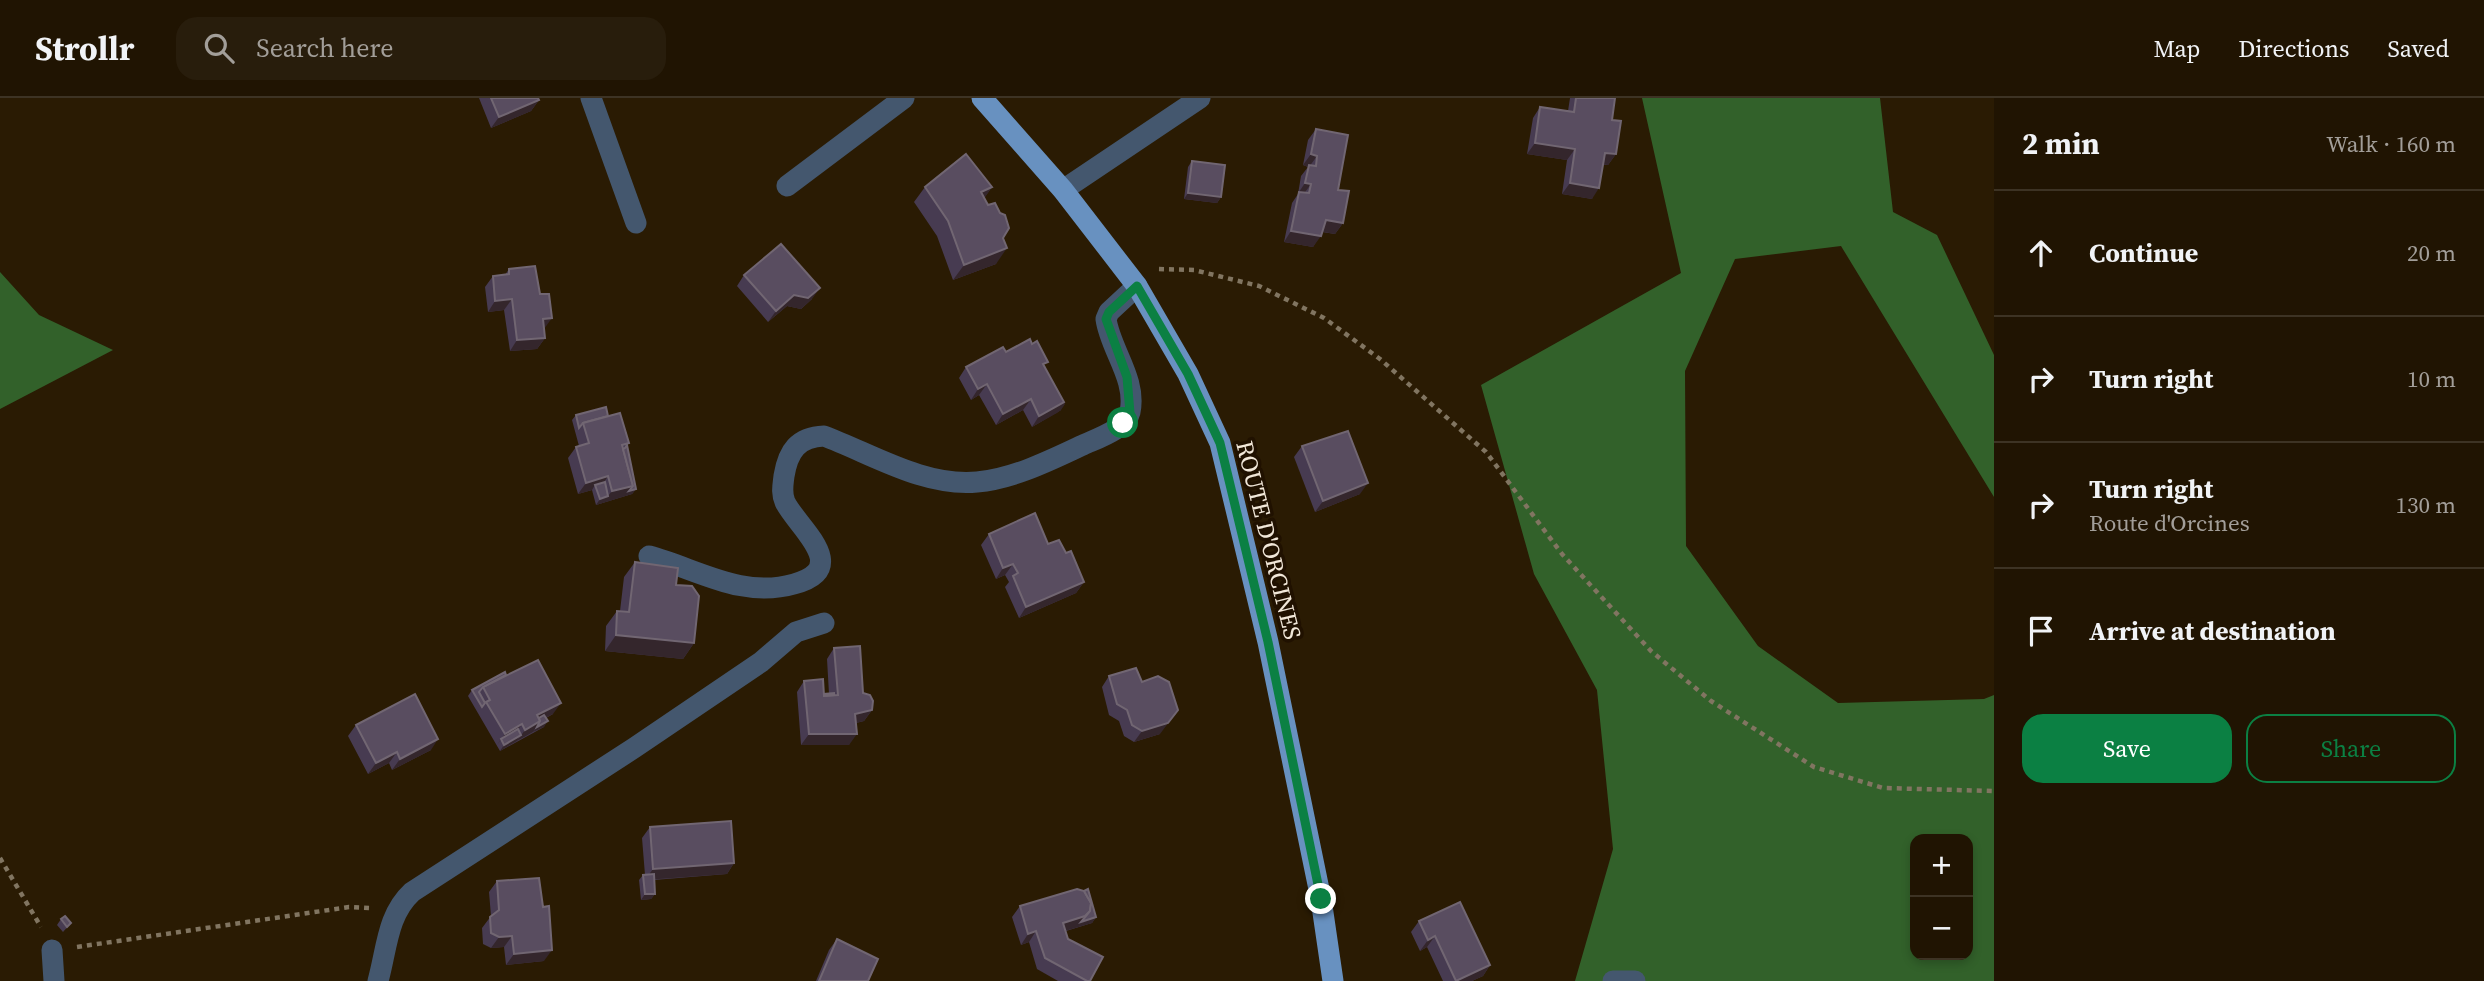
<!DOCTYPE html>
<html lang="en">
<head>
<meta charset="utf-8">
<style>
  :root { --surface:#201402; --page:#281d0c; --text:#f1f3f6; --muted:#a29e99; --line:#3d3324; --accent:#0b8043 }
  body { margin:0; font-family:"Source Serif 4",serif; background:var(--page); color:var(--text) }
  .controls { position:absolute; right:21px; bottom:21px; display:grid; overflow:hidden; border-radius:14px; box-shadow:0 4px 10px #0003 }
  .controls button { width:63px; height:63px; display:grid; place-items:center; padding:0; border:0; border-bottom:2px solid var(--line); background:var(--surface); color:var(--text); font:35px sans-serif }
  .stop { position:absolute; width:21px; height:21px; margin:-16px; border:5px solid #0b8043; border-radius:50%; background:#fff }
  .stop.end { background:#0b8043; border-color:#fff; box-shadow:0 2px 7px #0008 }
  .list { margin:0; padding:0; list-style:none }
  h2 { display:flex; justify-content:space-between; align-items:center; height:91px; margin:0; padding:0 28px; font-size:30px }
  h2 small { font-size:23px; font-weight:400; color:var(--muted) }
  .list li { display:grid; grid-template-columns:46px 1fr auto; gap:21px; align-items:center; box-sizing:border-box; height:126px; padding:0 28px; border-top:2px solid var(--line) }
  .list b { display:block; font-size:26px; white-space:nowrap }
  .list p { margin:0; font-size:23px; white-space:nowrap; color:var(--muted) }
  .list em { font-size:23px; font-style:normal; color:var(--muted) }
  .actions { display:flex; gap:14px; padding:21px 28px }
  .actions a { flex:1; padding:16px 0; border:2px solid var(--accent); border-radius:21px; text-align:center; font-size:24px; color:var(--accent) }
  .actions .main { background:var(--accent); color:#fff }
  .icon { flex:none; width:38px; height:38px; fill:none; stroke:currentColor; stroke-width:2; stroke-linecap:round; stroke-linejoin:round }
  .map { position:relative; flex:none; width:1994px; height:883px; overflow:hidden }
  header { display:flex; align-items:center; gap:42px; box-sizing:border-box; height:98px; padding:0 35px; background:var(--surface); border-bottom:2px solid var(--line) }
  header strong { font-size:33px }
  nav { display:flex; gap:38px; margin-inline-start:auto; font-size:24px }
  .search { width:490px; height:63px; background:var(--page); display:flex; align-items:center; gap:18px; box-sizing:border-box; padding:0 24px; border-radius:21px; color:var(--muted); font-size:26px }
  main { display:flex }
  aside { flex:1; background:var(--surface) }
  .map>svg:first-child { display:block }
  .forest { fill:#32612a; fill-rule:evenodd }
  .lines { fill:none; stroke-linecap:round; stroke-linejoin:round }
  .path { stroke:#817561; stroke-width:4.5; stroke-dasharray:5 5; stroke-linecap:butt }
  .minor { stroke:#44576e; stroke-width:21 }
  .major { stroke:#6891c0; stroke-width:21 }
  .wall { fill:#473b51 }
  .shaded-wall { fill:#34262c }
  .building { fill:#594d60; stroke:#716672; stroke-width:2 }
  .route { stroke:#0b8043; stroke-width:9 }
  .labels { text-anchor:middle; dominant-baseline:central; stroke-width:7; stroke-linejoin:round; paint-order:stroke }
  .street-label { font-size:24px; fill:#f1e7d8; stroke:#201100 }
</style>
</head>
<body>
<header>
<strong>Strollr</strong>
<div class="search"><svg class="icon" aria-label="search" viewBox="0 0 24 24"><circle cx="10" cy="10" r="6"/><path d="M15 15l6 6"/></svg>Search here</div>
<nav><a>Map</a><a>Directions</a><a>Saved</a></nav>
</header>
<main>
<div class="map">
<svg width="1994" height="883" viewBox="0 0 1994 883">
  <rect width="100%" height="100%" fill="#2a1b03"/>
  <g class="forest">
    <path d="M1642 0H1880L1893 114 1937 137 1994 257V399L1841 148 1735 161 1685 273 1686 448 1758 548 1838 605 1984 601 1994 597V883H1575L1613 751 1597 592 1534 476 1481 287 1681 175ZM1915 741H1968V857H1915Z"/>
    <path d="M0 174 39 217 113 252 0 311Z"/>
  </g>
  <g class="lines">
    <g class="path">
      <path d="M1159 171 1194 172 1259 188 1324 220 1380 261 1486 354 1562 456 1651 553 1711 603 1814 669 1883 690 1994 693"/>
      <path d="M0 760 41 829"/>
      <path d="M77 849 349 809 369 810"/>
    </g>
    <g class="minor">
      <path d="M591 0 636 125"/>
      <path d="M787 88 904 0"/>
      <path d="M1063 92 1200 0"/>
      <path d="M649 458C697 471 742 501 794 486 853 470 797 429 785 404 781 395 783 387 784 378 788 353 798 339 824 338 872 356 924 389 977 384 1013 381 1051 362 1083 347 1098 340 1126 331 1130 314 1137 281 1110 251 1106 221L1109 214 1137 188"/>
      <path d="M52 852 54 883"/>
      <path d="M378 883C387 851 387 817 412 794L634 650 761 564 796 534 824 525"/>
      <path d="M1613 883H1635"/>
    </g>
    <path class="major" d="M982 0 1063 92 1137 188 1188 276 1220 345 1268 544 1321 801 1333 883"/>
  </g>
  <g class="wall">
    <path d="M479 0H538L539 2 531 13 491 30Z"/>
    <path d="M1570 0H1615L1612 22 1616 56 1608 67H1603L1592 101 1562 96 1567 62 1527 56 1533 20 1540 9 1568 13Z"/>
    <path d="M1316 31 1338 92 1343 125 1335 136 1322 134 1313 149 1284 144 1292 105 1298 96 1301 78 1308 69 1303 67 1308 42Z"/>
    <path d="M1192 63 1221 99 1217 105 1184 101 1188 69Z"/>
    <path d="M925 89H992L984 100 1003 140 996 166 953 182 937 138 914 104Z"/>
    <path d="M509 171 544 231 545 240 537 251 510 253 504 212 488 214 485 189 493 178 505 177Z"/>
    <path d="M744 177 812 201 801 211 787 208 768 224 737 188Z"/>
    <path d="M1006 254 1045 268 1061 312 1032 329 1023 312 996 327 979 297 971 302 959 280 966 269Z"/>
    <path d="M576 317 608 318 629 345 627 347 636 391 632 396 596 407 592 392 578 396 568 360 576 349 579 348 572 322Z"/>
    <path d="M1302 348 1360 396 1315 414 1294 359Z"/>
    <path d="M989 436 1048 446 1066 455 1084 484 1076 495 1019 520 1005 489 1009 484 1005 477 996 481 981 447Z"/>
    <path d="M635 464 676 487 694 545 683 561 605 553 606 528 617 513H620L624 479Z"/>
    <path d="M834 550 863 595 872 612 864 623 856 625 849 647H801L797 594 804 583 824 596H829L827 561Z"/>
    <path d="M506 577 553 616 546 620 544 629 500 653 468 598 472 592Z"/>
    <path d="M1109 578 1160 636 1134 644 1124 638 1119 623 1109 617 1102 589Z"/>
    <path d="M356 627 431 652 392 672 389 665 368 676 348 638Z"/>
    <path d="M650 729 734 765 727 776 654 782 655 796 651 801 641 802 639 782 643 777H645L642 740Z"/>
    <path d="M497 783 544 863 506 867 504 849 491 850 483 846 482 830 491 818 489 794Z"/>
    <path d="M1020 808 1096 819 1092 825 1066 833 1068 841 1090 883H1058L1037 871 1029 844 1021 847 1012 819Z"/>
    <path d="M61 821 71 825 63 834 57 827Z"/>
    <path d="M1419 823 1490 867 1483 878 1472 883H1443L1427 849 1420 853 1411 834Z"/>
    <path d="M837 841 868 883H816L829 852Z"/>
  </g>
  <g class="shaded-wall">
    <path d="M539 2 531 13 491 30 499 19Z"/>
    <path d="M1535 45 1575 51 1567 62 1527 56Z"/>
    <path d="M1605 55 1616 56 1608 67 1597 66Z"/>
    <path d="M1311 56 1317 58 1309 69V67L1308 69 1303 67Z"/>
    <path d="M1305 85 1311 86 1303 97 1299 94Z"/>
    <path d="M1570 85 1599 90 1592 101 1562 96Z"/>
    <path d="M992 89 981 105V94Z"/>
    <path d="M1188 95 1221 99 1217 105 1184 101Z"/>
    <path d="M1326 122 1343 125 1335 136 1318 133Z"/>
    <path d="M1291 133 1321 138 1313 149 1284 144Z"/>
    <path d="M1007 150 996 166 953 182 964 167Z"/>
    <path d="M820 190 812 201 801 211 787 208 768 224 776 213 794 197Z"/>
    <path d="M512 201 504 212 488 214 495 203Z"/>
    <path d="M552 220 544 231 543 221Z"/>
    <path d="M545 240 537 251 510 253 517 242Z"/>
    <path d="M987 286 979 297 971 302 978 291Z"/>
    <path d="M1031 301 1023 312 996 327 1003 316Z"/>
    <path d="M1064 304 1065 306 1061 312 1057 315 1032 329 1039 318Z"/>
    <path d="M608 378 601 389 595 387 592 392 578 396 586 385Z"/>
    <path d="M1368 385 1360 396 1315 414 1323 403Z"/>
    <path d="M633 388 636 391 632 396 596 407 600 401 608 398 612 393Z"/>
    <path d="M1013 466 1005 477 996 481 1003 470Z"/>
    <path d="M1084 484 1076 495 1019 520 1026 509Z"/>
    <path d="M616 537 694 545 683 561 605 553Z"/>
    <path d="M561 605 553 616 535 625 537 617Z"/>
    <path d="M872 612 864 623 847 627 855 616Z"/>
    <path d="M1178 612 1160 636 1134 644 1142 633Z"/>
    <path d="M540 623 533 634 517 643 525 632Z"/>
    <path d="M548 623 544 629 533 634 537 629Z"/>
    <path d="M522 626 514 637 501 641 497 647 505 636Z"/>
    <path d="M809 636H857L849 647H801Z"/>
    <path d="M521 637 517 643 500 653 504 647Z"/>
    <path d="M438 641 431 652 392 672 400 661Z"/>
    <path d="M397 654 389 665 368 676 376 665Z"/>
    <path d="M734 765 727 776 645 782 653 771Z"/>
    <path d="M645 796H655L651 801 641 802Z"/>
    <path d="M1085 818 1096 819 1092 825 1055 836 1063 825Z"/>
    <path d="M1036 833 1029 844 1021 847 1028 836Z"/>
    <path d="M512 838 504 849 491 850 499 839Z"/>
    <path d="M1435 838 1427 849 1420 853 1428 842Z"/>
    <path d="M552 852 544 863 506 867 514 856Z"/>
    <path d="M1490 867 1483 878 1472 883H1457Z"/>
  </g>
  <g class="building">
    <path d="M491 0H538L539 2 499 19Z"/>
    <path d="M1576 0H1615L1612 22 1621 23 1616 56 1605 55 1599 90 1570 85 1575 51 1535 45 1540 9 1574 14Z"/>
    <path d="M1316 31 1348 37 1338 92 1349 93 1343 125 1326 122 1321 138 1291 133 1299 94 1309 95 1311 86 1305 85 1309 67 1316 68 1317 58 1311 56Z"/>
    <path d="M966 56 992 89 981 94 988 107 995 105 1000 115 1005 117 1009 130 1003 140 1007 150 964 167 948 123 925 89Z"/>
    <path d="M1192 63 1225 67 1221 99 1188 95Z"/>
    <path d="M781 146 820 190 808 200 794 197 776 213 744 177Z"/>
    <path d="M535 168 540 196H549L552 220 543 221 545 240 517 242 512 201 495 203 493 178 509 176V171Z"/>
    <path d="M1030 241 1032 246 1037 243 1048 264 1043 266 1064 304 1039 318 1031 301 1003 316 987 286 978 291 966 269 1003 249 1006 254Z"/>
    <path d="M606 309 608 318 583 325 579 330 576 317Z"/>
    <path d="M620 315 629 345 622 347 633 388 612 393 608 378 586 385 576 349 589 345 583 325Z"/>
    <path d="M1348 333 1368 385 1323 403 1302 348Z"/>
    <path d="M627 347 636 391 629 393 633 388 623 351 625 350Z"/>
    <path d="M605 384 608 398 600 401 595 387Z"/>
    <path d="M1035 415 1048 446 1059 442 1066 455 1071 453 1084 484 1026 509 1013 478 1018 475 1013 466 1003 470 989 436Z"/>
    <path d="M635 464 678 470 676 487 692 488 699 498 694 545 616 537 617 513 629 514Z"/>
    <path d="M860 548 863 595 870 597 873 603 872 612 855 616 857 636H809L804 583 823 581 824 598 838 597 834 550Z"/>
    <path d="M538 562 561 605 537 617 540 623 525 632 522 626 505 636 486 604 490 602 483 589Z"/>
    <path d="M1136 570 1142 584 1158 578 1169 584 1178 612 1168 625 1142 633 1132 627 1127 612 1117 606 1109 578Z"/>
    <path d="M505 574 506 577 483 589 479 594 485 605 482 609 472 592Z"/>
    <path d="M834 595V597L824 598V596Z"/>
    <path d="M415 596 438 641 400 661 397 654 376 665 356 627Z"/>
    <path d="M544 617 548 623 537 629 540 623 539 620Z"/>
    <path d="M518 631 521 637 504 647 501 641Z"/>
    <path d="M731 723 734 765 653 771 650 729Z"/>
    <path d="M654 776 655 796H645L643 777Z"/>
    <path d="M539 780 543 809 549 808 552 852 514 856 512 838 499 839 491 835 490 819 499 812 497 783Z"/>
    <path d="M1077 791 1084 793 1091 805 1090 813 1085 818 1063 825 1068 841 1103 859 1090 883H1087L1045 860 1036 833 1028 836 1020 808Z"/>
    <path d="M1088 791 1096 819 1081 824 1090 813 1091 805 1084 793Z"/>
    <path d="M1460 804 1490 867 1456 883 1435 838 1428 842 1419 823Z"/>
    <path d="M65 818 71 825 67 829 61 821Z"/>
    <path d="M837 841 878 861 868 883H819Z"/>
  </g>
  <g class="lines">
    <path class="route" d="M1123 325 1130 315 1127 279 1106 221 1109 214 1137 188 1188 276 1220 345 1268 544 1321 801"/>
  </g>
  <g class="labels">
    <g class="street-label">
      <text transform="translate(1269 442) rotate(76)">ROUTE D'ORCINES</text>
    </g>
  </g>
</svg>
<div class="controls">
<button>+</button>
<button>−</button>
</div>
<div class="stop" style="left:1123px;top:325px"></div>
<div class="stop end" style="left:1321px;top:801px"></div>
</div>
<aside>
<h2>2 min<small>Walk · 160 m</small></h2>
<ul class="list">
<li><svg class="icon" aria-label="ahead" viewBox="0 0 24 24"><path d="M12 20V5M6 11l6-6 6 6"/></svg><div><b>Continue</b></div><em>20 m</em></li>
<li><svg class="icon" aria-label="right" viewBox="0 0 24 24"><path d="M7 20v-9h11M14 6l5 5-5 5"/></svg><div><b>Turn right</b></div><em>10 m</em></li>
<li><svg class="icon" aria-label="right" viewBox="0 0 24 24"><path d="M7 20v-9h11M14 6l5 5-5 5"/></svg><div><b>Turn right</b><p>Route d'Orcines</p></div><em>130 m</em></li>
<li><svg class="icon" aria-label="arrive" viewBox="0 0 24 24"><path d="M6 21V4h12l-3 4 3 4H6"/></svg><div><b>Arrive at destination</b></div></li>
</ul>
<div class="actions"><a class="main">Save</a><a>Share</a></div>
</aside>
</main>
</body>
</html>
